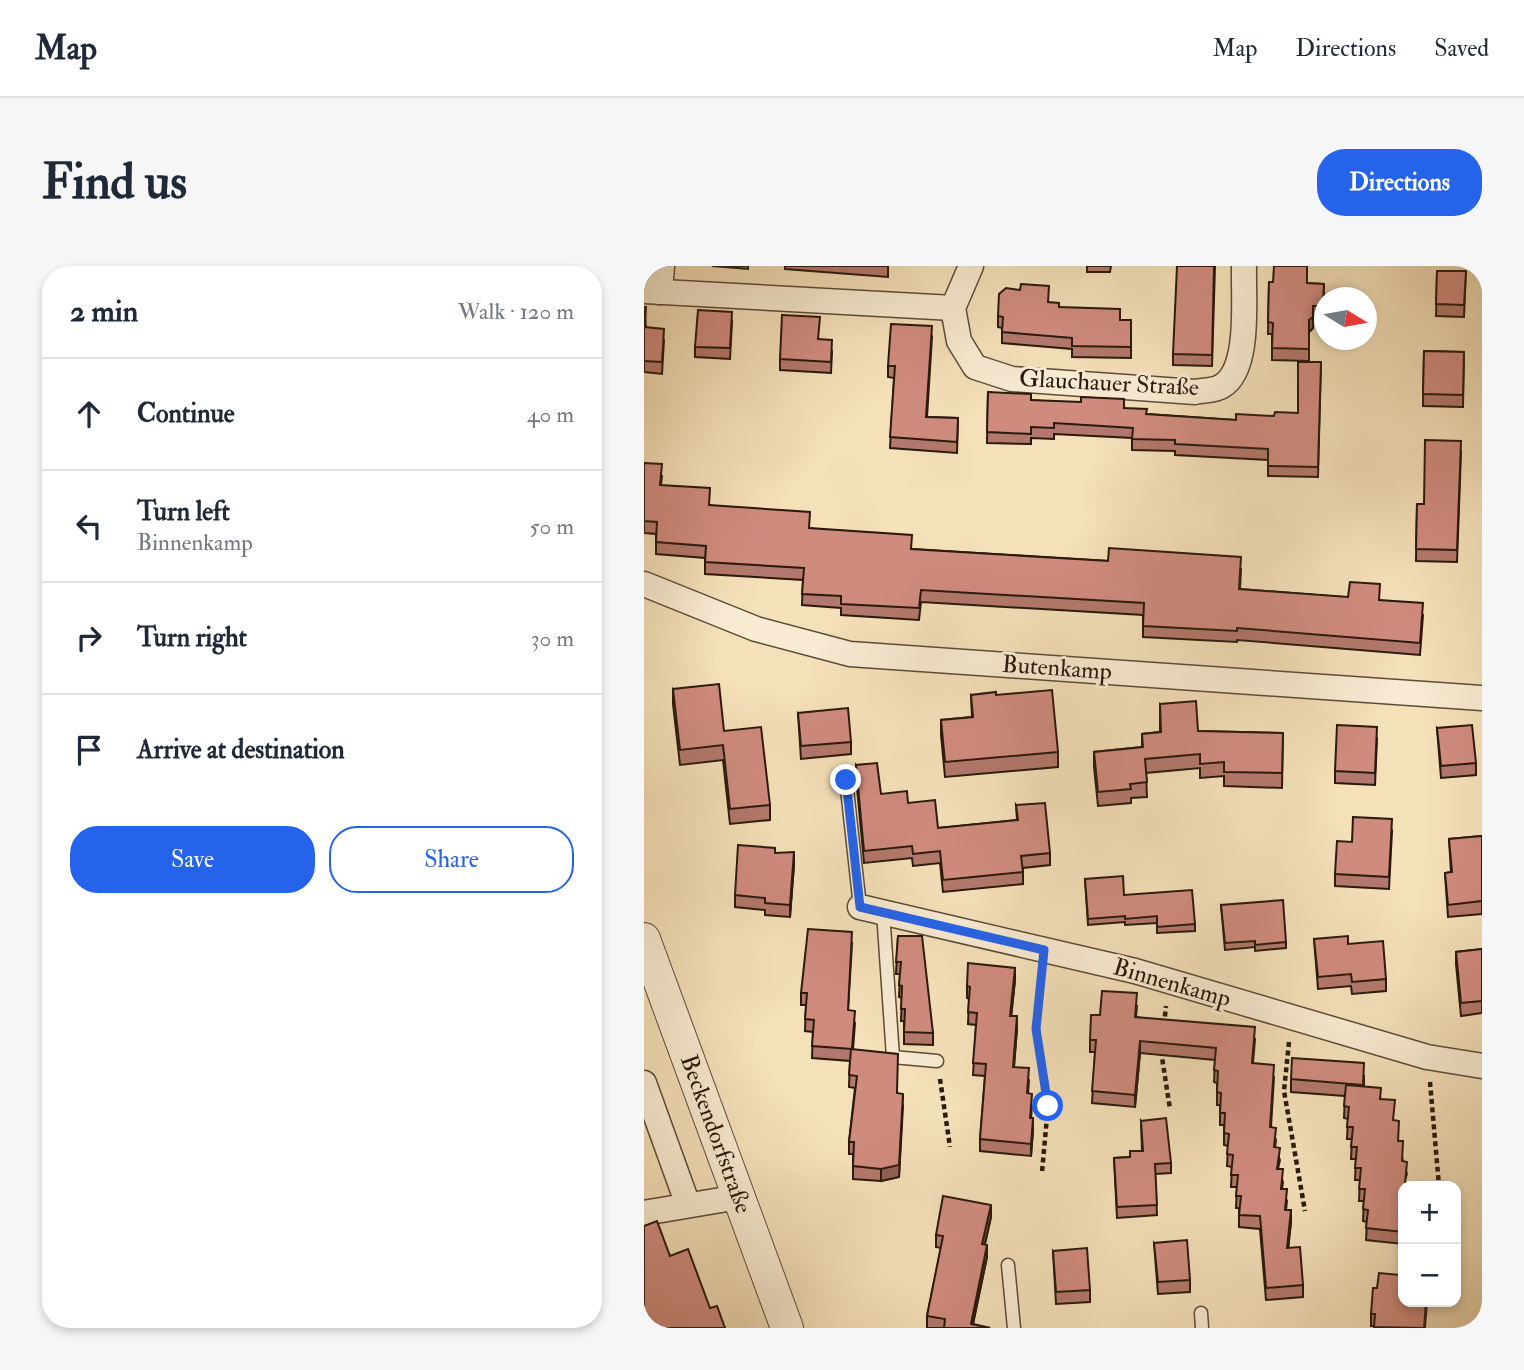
<!DOCTYPE html>
<html lang="en">
<head>
<meta charset="utf-8">
<style>
  :root { --surface:#fff; --page:#f6f6f7; --text:#1f2937; --muted:#747a83; --line:#e0e1e3; --accent:#2563eb }
  body { margin:0; font-family:"IM FELL Double Pica",serif; background:var(--page); color:var(--text) }
  .controls { position:absolute; right:21px; bottom:21px; display:grid; overflow:hidden; border-radius:14px; box-shadow:0 4px 10px #0003 }
  .controls button { width:63px; height:63px; display:grid; place-items:center; padding:0; border:0; border-bottom:2px solid var(--line); background:var(--surface); color:var(--text); font:35px sans-serif }
  .compass { position:absolute; left:670px; top:21px; width:63px; height:63px; border-radius:50%; background:var(--surface); box-shadow:0 4px 10px #0003; rotate:101deg }
  .stop { position:absolute; width:21px; height:21px; margin:-16px; border:5px solid #2563eb; border-radius:50%; background:#fff }
  .stop.end { background:#2563eb; border-color:#fff; box-shadow:0 2px 7px #0008 }
  .list { margin:0; padding:0; list-style:none }
  h2 { display:flex; justify-content:space-between; align-items:center; height:91px; margin:0; padding:0 28px; font-size:30px }
  h2 small { font-size:23px; font-weight:400; color:var(--muted) }
  .list li { display:grid; grid-template-columns:46px 1fr auto; gap:21px; align-items:center; box-sizing:border-box; height:112px; padding:0 28px; border-top:2px solid var(--line) }
  .list b { display:block; font-size:26px; white-space:nowrap }
  .list p { margin:0; font-size:23px; white-space:nowrap; color:var(--muted) }
  .list em { font-size:23px; font-style:normal; color:var(--muted) }
  .actions { display:flex; gap:14px; padding:21px 28px }
  .actions a { flex:1; padding:16px 0; border:2px solid var(--accent); border-radius:28px; text-align:center; font-size:24px; color:var(--accent) }
  .actions .main { background:var(--accent); color:#fff }
  .icon { flex:none; width:38px; height:38px; fill:none; stroke:currentColor; stroke-width:2; stroke-linecap:round; stroke-linejoin:round }
  .map { position:relative; flex:none; width:838px; height:1062px; overflow:hidden; border-radius:28px }
  header { display:flex; align-items:center; gap:42px; box-sizing:border-box; height:98px; padding:0 35px; background:var(--surface); border-bottom:2px solid var(--line) }
  header strong { font-size:33px }
  nav { display:flex; gap:38px; margin-inline-start:auto; font-size:24px }
  .intro { display:flex; align-items:center; justify-content:space-between; box-sizing:border-box; height:168px; padding:0 42px }
  h1 { margin:0; font-size:49px }
  .button { padding:18px 32px; border-radius:28px; background:var(--accent); color:#fff; font-size:24px; font-weight:700 }
  main { display:flex; gap:42px; padding:0 42px }
  aside { flex:1; background:var(--surface); border-radius:28px; box-shadow:0 4px 10px #0003 }
  .map>svg:first-child { display:block }
  .lines { fill:none; stroke-linecap:round; stroke-linejoin:round }
  .service-casing { stroke:#5c4b38; stroke-width:15 }
  .minor-casing { stroke:#5c4b38; stroke-width:27 }
  .tertiary-casing { stroke:#5c4b38; stroke-width:34 }
  .path { stroke:#2a190d; stroke-width:4.5; stroke-dasharray:5 3.5; stroke-linecap:butt }
  .service { stroke:#f8ebd2; stroke-width:12 }
  .minor { stroke:#f8ebd2; stroke-width:24 }
  .tertiary { stroke:#f8ebd2; stroke-width:32 }
  .wall { fill:#b3786d; stroke:#2a190d; stroke-width:2 }
  .shaded-wall { fill:#926159; stroke:#2a190d; stroke-width:2 }
  .building { fill:#d08b7f; stroke:#2a190d; stroke-width:2 }
  .route { stroke:#2563eb; stroke-width:9 }
  .labels { text-anchor:middle; dominant-baseline:central; stroke-width:6; stroke-linejoin:round; paint-order:stroke }
  .street-label { font-size:24px; fill:#2a190d; stroke:#f8ebd2 }
</style>
</head>
<body>
<header>
<strong>Map</strong>
<nav><a>Map</a><a>Directions</a><a>Saved</a></nav>
</header>
<div class="intro"><h1>Find us</h1><a class="button">Directions</a></div>
<main>
<aside>
<h2>2 min<small>Walk · 120 m</small></h2>
<ul class="list">
<li><svg class="icon" aria-label="ahead" viewBox="0 0 24 24"><path d="M12 20V5M6 11l6-6 6 6"/></svg><div><b>Continue</b></div><em>40 m</em></li>
<li><svg class="icon" aria-label="left" viewBox="0 0 24 24"><path d="M17 20v-9H6M10 6l-5 5 5 5"/></svg><div><b>Turn left</b><p>Binnenkamp</p></div><em>50 m</em></li>
<li><svg class="icon" aria-label="right" viewBox="0 0 24 24"><path d="M7 20v-9h11M14 6l5 5-5 5"/></svg><div><b>Turn right</b></div><em>30 m</em></li>
<li><svg class="icon" aria-label="arrive" viewBox="0 0 24 24"><path d="M6 21V4h12l-3 4 3 4H6"/></svg><div><b>Arrive at destination</b></div></li>
</ul>
<div class="actions"><a class="main">Save</a><a>Share</a></div>
</aside>
<div class="map">
<svg width="838" height="1062" viewBox="0 0 838 1062">
  <rect width="100%" height="100%" fill="#f4e0b9"/>
  <filter id="stains"><feTurbulence type="fractalNoise" baseFrequency=".00286" numOctaves="4"/><feColorMatrix values="0 0 0 0 .2 0 0 0 0 .09 0 0 0 0 .02 0 0 0 .5 -.17"/></filter>
  <radialGradient id="worn" r=".72"><stop offset=".6" stop-color="#630" stop-opacity="0"/><stop offset="1" stop-color="#630" stop-opacity=".3"/></radialGradient>
  <g class="lines">
    <defs>
      <g id="service">
        <path d="M202 514 216 641"/>
        <path d="M239 646 249 791 293 795"/>
        <path d="M364 999 370 1062"/>
        <path d="M557 1047 558 1062"/>
      </g>
      <g id="minor">
        <path d="M327 0 309 42 315 75 331 101 368 113 551 126C559 124 571 125 578 120 607 103 599 31 600 0"/>
        <path d="M0 25 309 42"/>
        <path d="M16 26 18 0"/>
        <path d="M0 318 112 363 206 388 838 432"/>
        <path d="M216 641 491 705 783 791 838 800"/>
        <path d="M0 817 44 939"/>
        <path d="M0 947 95 931"/>
      </g>
      <path id="tertiary" d="M0 673 143 1062"/>
    </defs>
    <use href="#service" class="service-casing"/>
    <use href="#minor" class="minor-casing"/>
    <use href="#tertiary" class="tertiary-casing"/>
    <g class="path">
      <path d="M398 706 392 763 404 840 398 906"/>
      <path d="M520 759 522 740"/>
      <path d="M645 776 640 825 661 945"/>
      <path d="M517 785 526 843"/>
      <path d="M296 813 306 881"/>
      <path d="M786 816 795 920"/>
    </g>
    <use href="#service" class="service"/>
    <use href="#minor" class="minor"/>
    <use href="#tertiary" class="tertiary"/>
  </g>
  <g class="wall">
    <path d="M68 0H104V3Z"/>
    <path d="M141 0H244V11L141 3Z"/>
    <path d="M443 0H467L466 6H443Z"/>
    <path d="M571 0 568 100 529 99V88Z"/>
    <path d="M793 5H822L820 51 792 50Z"/>
    <path d="M625 16 680 18 679 52H669V62L665 66V95L628 94V68H624Z"/>
    <path d="M404 36 415 41 476 54H487V92L428 91V83L358 77V62L354 61V50Z"/>
    <path d="M0 41 2 61 20 74 18 108 0 106Z"/>
    <path d="M88 56 86 93 51 91V81Z"/>
    <path d="M288 71 283 151 314 152 313 187 246 182 250 112 244 111V100Z"/>
    <path d="M175 73 188 85 187 107 136 104V93Z"/>
    <path d="M780 85 820 86 819 141 779 140Z"/>
    <path d="M677 96 674 211 624 210V194L531 189V185L488 184V172L410 168V173L387 172V178L343 177 344 126 387 134 480 142 502 148 592 154 654 147Z"/>
    <path d="M817 187 813 296 772 295 773 238H780Z"/>
    <path d="M0 197 18 210 17 219 66 239 166 262 268 283 597 303 596 323 736 334 779 349 776 389 593 374V376L499 371V349L277 336 275 354 197 349V342L158 339 159 314 61 308V292L12 288V268L0 267Z"/>
    <path d="M29 423 80 465 126 539V554L86 558 79 494 36 499 29 438Z"/>
    <path d="M327 429 414 486V501L301 511 297 469V454L328 451Z"/>
    <path d="M516 438 554 465 639 467 638 522 580 520V510L556 512V502L502 507 503 531 487 532V537L454 540 450 501V486L498 481V468L516 466Z"/>
    <path d="M154 447 207 476V488L157 493Z"/>
    <path d="M793 462 832 497V509L797 512Z"/>
    <path d="M733 473 731 519 691 517V505Z"/>
    <path d="M212 499 237 528 264 537 294 562 373 554 372 539 406 587V599L379 602V618L299 626 296 597 269 600 268 592 220 597 212 511Z"/>
    <path d="M748 565 745 623 691 620V608Z"/>
    <path d="M838 570V648L804 651 801 607 807 606 805 573Z"/>
    <path d="M131 587 150 598 146 651 121 649V644L91 641V629Z"/>
    <path d="M441 613 551 658V665L513 667V657L481 659V656L444 659Z"/>
    <path d="M577 639 642 676V682L611 685V681L581 684Z"/>
    <path d="M254 670 289 767V779L260 778V755H257L258 732 255 731 256 708H252Z"/>
    <path d="M670 673 704 678 742 713V725L708 728 707 720 674 723Z"/>
    <path d="M208 678 204 744 211 757 209 783 253 827 259 840 255 911 237 915 209 913V888H205V876L211 822 205 821 206 795 168 792 169 766 161 765 162 739H157V727Z"/>
    <path d="M838 683V747L817 750 812 698V686Z"/>
    <path d="M371 714 367 750 373 762 370 801 385 814 384 828 388 840 387 852 389 864 387 890 336 885V873L341 810 329 809 332 759 324 758 325 733 323 732V720Z"/>
    <path d="M493 740 492 751 611 773 609 797 630 811 627 861 632 874 631 882 636 894 634 903 639 916 638 923 643 935 642 944 647 956 644 982 659 1019V1031L622 1034 616 963 595 961V942H592L593 921H587L588 901 583 900 584 880 580 879V859H576V839H573V817L570 816 571 794 496 787 491 841 448 837 451 786H446V774L456 749Z"/>
    <path d="M720 810V821L737 833 750 855 759 895 763 908 759 920V978L722 974 723 956 719 955 720 935H715L716 914H711L712 893H707L708 873H703L704 853 700 852 701 830 647 826V813Z"/>
    <path d="M497 855 527 897V907L511 908 513 949 473 952 470 892 486 891 498 885Z"/>
    <path d="M347 951 341 978 343 991 329 1058 346 1062H283V1050L297 982 292 981V969Z"/>
    <path d="M0 960 26 990 81 1062H0Z"/>
    <path d="M510 977 546 1014V1026L514 1028Z"/>
    <path d="M409 985 446 1024V1036L412 1038Z"/>
    <path d="M783 1036 781 1062H730V1060H727V1048Z"/>
  </g>
  <g class="shaded-wall">
    <path d="M669 40V62L665 66V54Z"/>
    <path d="M150 586V598L146 651V639Z"/>
    <path d="M371 702V714L366 762V750Z"/>
    <path d="M373 750V762L369 813V801Z"/>
    <path d="M496 775V787L491 841V829Z"/>
    <path d="M259 828 255 911 237 915V903Z"/>
    <path d="M389 852V864L387 890V878Z"/>
    <path d="M347 939V951L338 990V978Z"/>
    <path d="M647 944V956L643 994V982Z"/>
    <path d="M343 979V991L328 1062 327 1058Z"/>
  </g>
  <g class="building">
    <path d="M533 0H570L568 89 529 88Z"/>
    <path d="M630 0H663V17L680 18 679 40H669V51L665 54V83L628 82 629 57 624 56 625 16H629Z"/>
    <path d="M793 5H822L820 39 792 38Z"/>
    <path d="M377 18 405 20 404 36 415 37V41L476 43V54H487V81L428 80V72L358 66 359 51 354 50 355 28 362 22 376 24Z"/>
    <path d="M0 41H2L1 61 20 63 18 96 0 95Z"/>
    <path d="M54 44 88 46 86 82 51 81Z"/>
    <path d="M138 49 176 51 174 73 188 74 187 96 136 93Z"/>
    <path d="M247 58 288 60 282 151 314 152 313 176 246 171 251 100H244Z"/>
    <path d="M780 85 820 86 819 129 779 128Z"/>
    <path d="M654 96H677L674 201 624 200V183L531 178V174L488 173 489 162 410 157V162L387 161V168L343 166 344 126 387 128V134L437 136V131L480 133V142L503 143 502 148 592 154V148L630 150 631 146 654 147Z"/>
    <path d="M781 174 817 175 813 284 772 283 773 238H780Z"/>
    <path d="M0 197 18 198 16 219 66 222 65 239 166 246 165 262 268 269 267 283 464 295 465 282 597 291 595 323 704 331 706 316 736 318 735 334 779 337 776 377 593 362V365L499 360 500 337 277 324 275 342 197 338V330L158 328 160 302 61 296 62 280 12 276 13 256 0 255Z"/>
    <path d="M75 418 80 465 117 461 126 539 86 543 79 479 36 484 29 423Z"/>
    <path d="M408 424 414 486 301 496 297 454 329 451 327 429 352 426V429Z"/>
    <path d="M552 435 554 465 639 467 638 507 580 506V496L556 498V488L501 493 503 516 486 518 487 523 454 526 450 486 499 481 498 468 517 466 516 438Z"/>
    <path d="M204 442 207 476 157 480 154 447Z"/>
    <path d="M693 459 733 461 731 507 691 505Z"/>
    <path d="M828 459 832 497 797 500 793 462Z"/>
    <path d="M233 497 237 528 263 525 264 537 291 534 294 562 374 554 372 539 401 537 406 587 377 590 379 606 299 614 296 585 269 588 268 580 220 585 212 499Z"/>
    <path d="M709 551 748 553 745 611 691 608 693 575 708 576Z"/>
    <path d="M838 570V635L804 639 801 607 808 606 805 573Z"/>
    <path d="M94 579 131 582V587L150 586 146 639 121 637V632L91 629Z"/>
    <path d="M479 610 480 629 548 624 551 658 513 661V650L481 653V650L444 653 441 613Z"/>
    <path d="M639 634 642 676 611 679V675L581 677 577 639Z"/>
    <path d="M164 663 208 666 204 744 211 745 208 783 168 780 170 754 161 753 163 727H157Z"/>
    <path d="M254 670H278L289 767 260 766 261 743H257L258 720 255 719 257 696H252Z"/>
    <path d="M704 670V678L739 675 742 713 708 716 707 708 674 711 670 673Z"/>
    <path d="M838 683V735L817 737 812 686Z"/>
    <path d="M324 697 371 702 366 750H373L369 801 385 802 383 827 388 828 386 852H389L387 878 336 873 342 798 329 797 333 747 324 746 326 721 323 720Z"/>
    <path d="M458 725 493 727 491 751 611 761 608 797 630 799 626 861 632 862 630 881 636 882 633 903H639L637 923H643L641 944H647L643 982 656 981 659 1019 622 1022 616 950 595 949 597 930H592L594 909H587L589 889 583 888 585 868 580 867 581 847H576L577 827 573 826 574 805 570 804 572 782 496 775 491 829 448 825 452 774H446L447 749H456Z"/>
    <path d="M207 783 254 788 253 827 259 828 255 899 237 903 209 900 210 876H205L213 810 205 809Z"/>
    <path d="M648 792 720 797 719 819 647 813Z"/>
    <path d="M702 819 737 822 736 833 751 834 749 854 755 855 754 875H759L758 895 763 896 761 917H766V920H759V966L722 962 724 944 719 943 721 923H715L717 902H711L713 881H707L709 861H703L705 841 700 840Z"/>
    <path d="M522 852 527 897 511 898 513 939 473 941 470 892 486 891V885H499L497 855Z"/>
    <path d="M299 930 347 939 338 978 343 979 327 1058 346 1062H300L301 1053 283 1050 299 970 292 969Z"/>
    <path d="M13 955 26 990 44 983 66 1042 73 1040 81 1062H6L0 1046V960Z"/>
    <path d="M543 974 546 1014 514 1016 510 977Z"/>
    <path d="M443 982 446 1024 412 1026 409 985Z"/>
    <path d="M757 990H759V1036H782L780 1062 730 1061 731 1048H727L729 1022H733L735 1007 756 1009Z"/>
  </g>
  <g class="lines">
    <path class="route" d="M202 514 216 641 400 684 392 763 404 840"/>
  </g>
  <g class="labels">
    <g class="street-label">
      <text transform="translate(465 117) rotate(3)">Glauchauer Straße</text>
      <text transform="translate(413 402) rotate(4)">Butenkamp</text>
      <text transform="translate(528 717) rotate(16)">Binnenkamp</text>
      <text transform="translate(72 868) rotate(70)">Beckendorfstraße</text>
    </g>
  </g>
  <rect width="100%" height="100%" filter="url(#stains)"/>
  <rect width="100%" height="100%" fill="url(#worn)"/>
</svg>
<div class="controls">
<button>+</button>
<button>−</button>
</div>
<svg class="compass" viewBox="-18 -18 36 36"><path d="M0-13l5 13h-10z" fill="#e53935"/><path d="M0 13l5-13h-10z" fill="#747a83"/></svg>
<div class="stop" style="left:404px;top:840px"></div>
<div class="stop end" style="left:202px;top:514px"></div>
</div>
</main>
</body>
</html>
